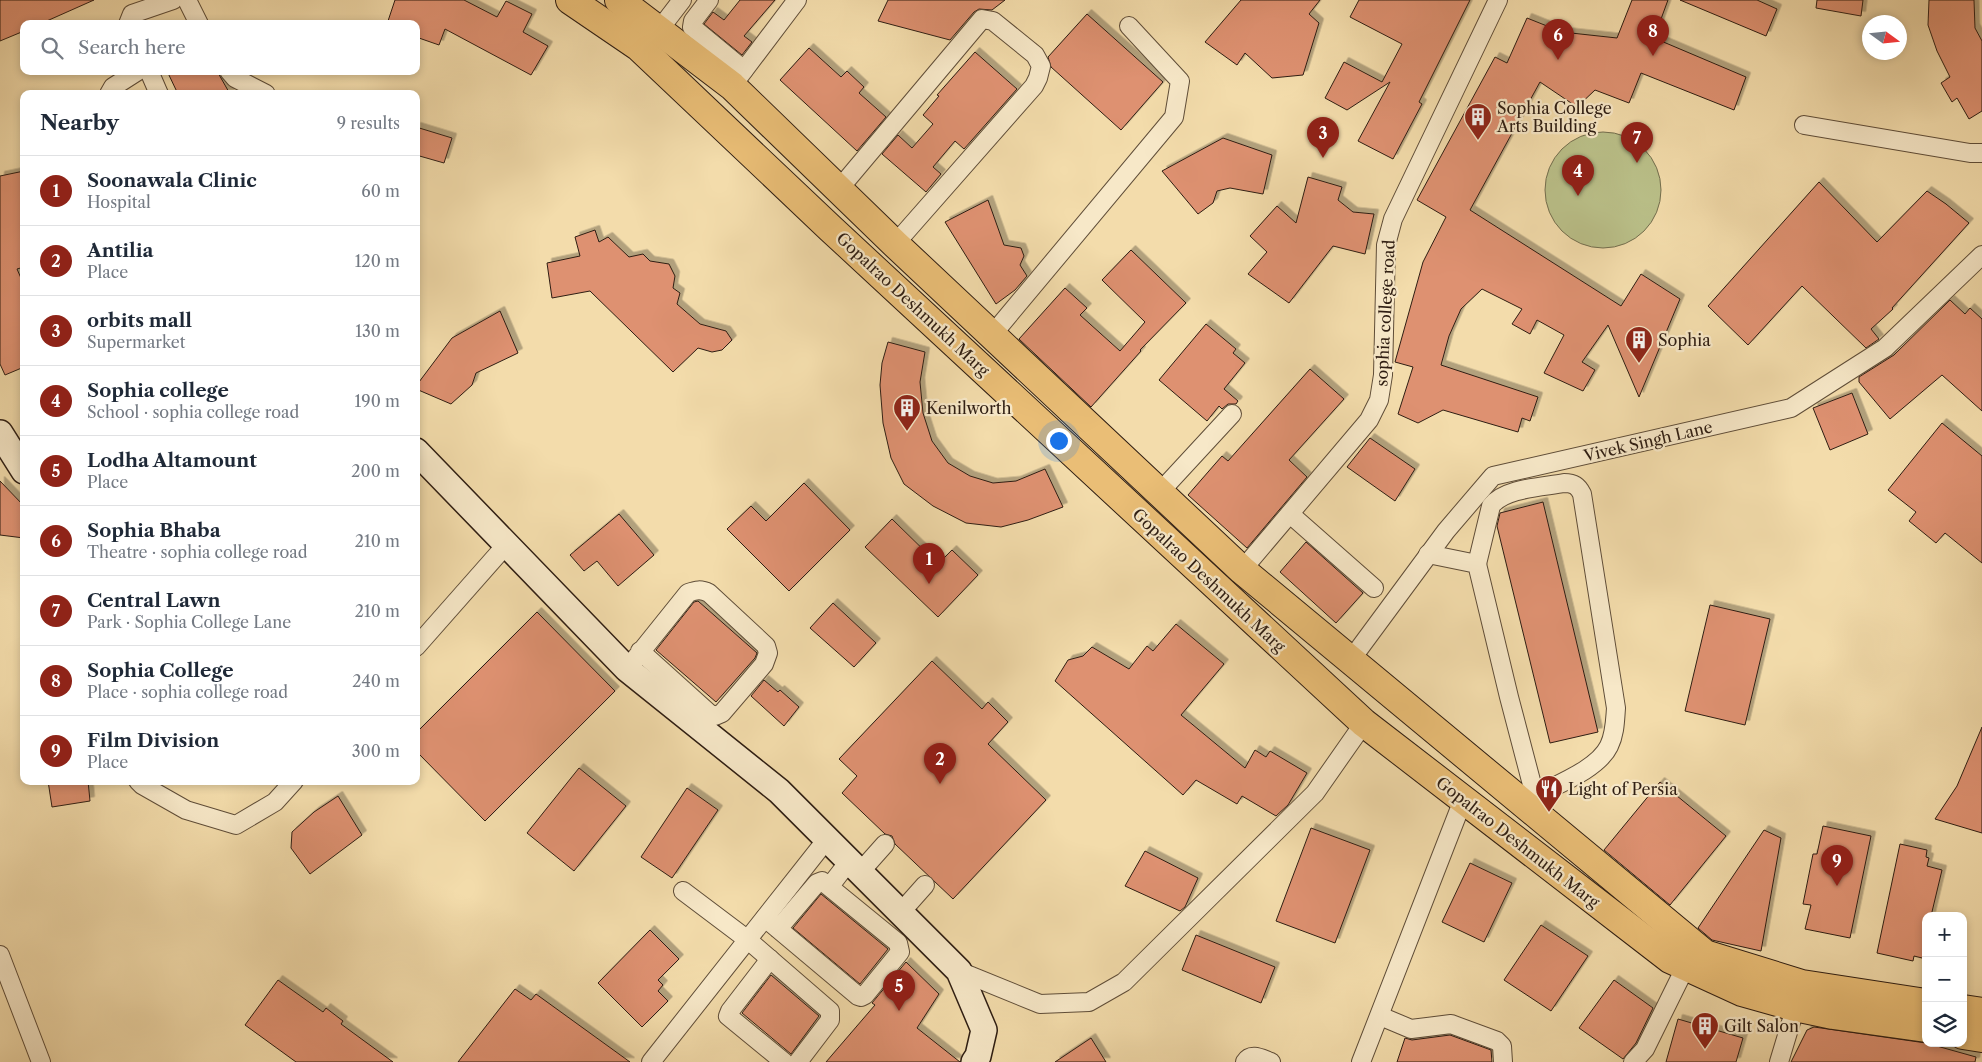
<!DOCTYPE html>
<html lang="en">
<head>
<meta charset="utf-8">
<style>
  :root { --surface:#fff; --page:#f2f2f3; --text:#1f2937; --muted:#747a83; --line:#e0e1e3; --accent:#8f2418 }
  body { margin:0; font-family:"Libre Caslon Text",serif; background:var(--page); color:var(--text) }
  .controls { position:absolute; right:15px; bottom:15px; display:grid; overflow:hidden; border-radius:10px; box-shadow:0 2px 8px #0003 }
  .controls button { width:45px; height:45px; display:grid; place-items:center; padding:0; border:0; border-bottom:1px solid var(--line); background:var(--surface); color:var(--text); font:25px sans-serif }
  .compass { position:absolute; left:1862px; top:15px; width:45px; height:45px; border-radius:50%; background:var(--surface); box-shadow:0 2px 8px #0003; rotate:105deg }
  .you { position:absolute; left:1058px; top:440px; width:18px; height:18px; margin:-12px; border:4px solid #fff; border-radius:50%; background:#1a73e8; box-shadow:0 0 0 8px #1a73e833 }
  .badge { display:grid; place-items:center; width:32px; height:32px; border-radius:50%; background:var(--accent); color:#fff; font-size:16px; font-weight:700 }
  .pin { position:absolute; translate:-50% -41px; filter:drop-shadow(0 1px 2px #0008) }
  .pin::after { content:''; position:absolute; top:26px; width:18px; height:15px; background:inherit; clip-path:polygon(0 0,100% 0,50% 100%) }
  .list { margin:0; padding:0; list-style:none }
  h2 { display:flex; justify-content:space-between; align-items:center; height:65px; margin:0; padding:0 20px; font-size:21px }
  h2 small { font-size:16px; font-weight:400; color:var(--muted) }
  .list li { display:grid; grid-template-columns:32px 1fr auto; gap:15px; align-items:center; box-sizing:border-box; height:70px; padding:0 20px; border-top:1px solid var(--line) }
  .list b { display:block; font-size:19px; white-space:nowrap }
  .list p { margin:0; font-size:16px; white-space:nowrap; color:var(--muted) }
  .list em { font-size:16px; font-style:normal; color:var(--muted) }
  .icon { flex:none; width:28px; height:28px; fill:none; stroke:currentColor; stroke-width:2; stroke-linecap:round; stroke-linejoin:round }
  .map { position:relative; flex:none; width:1982px; height:1062px; overflow:hidden }
  .search { position:absolute; background:var(--surface); box-shadow:0 2px 8px #0003; left:20px; top:20px; width:400px; height:55px; display:flex; align-items:center; gap:12px; box-sizing:border-box; padding:0 18px; border-radius:10px; color:var(--muted); font-size:19px }
  .panel { position:absolute; background:var(--surface); box-shadow:0 2px 8px #0003; left:20px; top:90px; width:400px; height:695px; border-radius:10px }
  .map>svg:first-child { display:block }
  .green { fill:#bac089; stroke:#746e4e }
  .building { fill:#de9171; stroke:#2e1d12; filter:url(#shadow) }
  .lines { fill:none; stroke-linecap:round; stroke-linejoin:round }
  .street-casing { stroke:#5f4d38; stroke-width:20 }
  .secondary-casing { stroke:#2e1d12; stroke-width:28 }
  .primary-casing { stroke:#2e1d12; stroke-width:30 }
  .street { stroke:#f7e8c8; stroke-width:18 }
  .secondary { stroke:#f7e8c8; stroke-width:25 }
  .primary { stroke:#eabe76; stroke-width:28 }
  .labels { text-anchor:middle; dominant-baseline:central; stroke-width:4.5; stroke-linejoin:round; paint-order:stroke }
  .poi-label { font-size:16px; fill:#2e1d12; stroke:#f7e8c8; text-anchor:start }
  .street-label { font-size:16px; fill:#2e1d12; stroke:#f7e8c8 }
</style>
</head>
<body>
<div class="map">
<svg width="1982" height="1062" viewBox="0 0 1982 1062">
  <defs>
    <filter id="shadow"><feDropShadow dx="4.5" dy="-4.5" stdDeviation="0" flood-color="#0004"/></filter>
  </defs>
  <rect width="100%" height="100%" fill="#f3dcab"/>
  <filter id="stains"><feTurbulence type="fractalNoise" baseFrequency=".004" numOctaves="4"/><feColorMatrix values="0 0 0 0 .2 0 0 0 0 .09 0 0 0 0 .02 0 0 0 .5 -.17"/></filter>
  <radialGradient id="worn" r=".72"><stop offset=".6" stop-color="#630" stop-opacity="0"/><stop offset="1" stop-color="#630" stop-opacity=".3"/></radialGradient>
  <circle class="green" cx="1603" cy="190" r="58"/>
  <g class="building">
    <path d="M0 0H94L40 24H24V31L0 41Z"/>
    <path d="M395 0H464L497 17 506 1 532 14 523 32 548 46 531 75 445 29 439 45 416 37V24H387Z"/>
    <path d="M740 0H775L744 36 752 42 742 55 704 24 713 12 724 20Z"/>
    <path d="M888 0H1005L992 10 979 9 974 12 950 40 878 21Z"/>
    <path d="M1241 0H1320L1309 14 1319 23 1303 75 1272 78 1245 53 1237 65 1205 42Z"/>
    <path d="M1359 0H1470L1419 102 1422 104 1393 159 1358 141 1390 82 1347 110 1325 98 1344 62 1382 82 1402 44 1350 17Z"/>
    <path d="M1632 0H1668L1654 38 1746 77 1734 110 1641 73 1629 103 1595 90 1577 107 1540 82 1470 210 1621 306 1641 274 1680 299 1639 397 1608 325 1582 362 1595 370 1583 391 1544 373 1564 335 1537 320 1530 334 1512 324 1522 309 1482 289 1461 309 1449 336 1441 365 1538 397 1530 421 1522 418 1518 432 1443 410 1418 423 1398 414 1413 367 1395 362 1423 262 1446 217 1417 200 1495 57 1507 63 1527 18 1562 32 1617 38Z"/>
    <path d="M1680 0H1757L1777 9 1766 36Z"/>
    <path d="M1817 0H1863L1861 16 1816 8Z"/>
    <path d="M1929 0H1974L1975 28 1982 41V111L1969 119 1957 98 1952 102 1941 83 1950 77 1937 51 1928 25Z"/>
    <path d="M1087 14 1163 82 1121 130 1051 67 1048 57Z"/>
    <path d="M809 48 841 77 847 71 864 87 859 93 886 117 857 151 780 80Z"/>
    <path d="M975 52 1017 89 964 149 955 141 933 167 941 174 926 192 882 154 898 135 912 148 933 124 923 115 939 96 937 95Z"/>
    <path d="M167 71H217L230 94H178Z"/>
    <path d="M416 127 452 138 444 163 416 155Z"/>
    <path d="M1223 138 1272 155 1263 194 1230 188 1217 191 1213 203 1198 214 1162 171Z"/>
    <path d="M24 171V267L17 269 24 285V367L5 375 0 364V176Z"/>
    <path d="M1308 177 1342 187 1338 200 1353 212 1374 214 1365 254 1333 246 1289 303 1248 274 1267 252 1250 236 1277 206 1296 223Z"/>
    <path d="M1819 182 1877 242 1927 191 1946 204 1969 223 1892 308 1893 309 1871 329 1879 339 1866 348 1802 286 1748 345 1708 306Z"/>
    <path d="M988 200 1004 245 1021 248 1024 256 1020 265 1027 276 1015 290 996 304 945 222Z"/>
    <path d="M595 230 599 242 608 237 629 257 643 254 650 261 669 264 675 276 673 288 680 293 677 304 700 324 726 331 732 340 722 350 712 352 698 348 673 372 590 291 552 298 547 263 580 256 575 237Z"/>
    <path d="M1131 250 1186 303 1140 350 1141 351 1091 407 1019 339 1065 288 1087 308 1080 315 1120 351 1145 322 1102 280Z"/>
    <path d="M1950 300 1965 314 1970 308 1982 319V411L1942 375 1890 419 1859 382V377L1894 355Z"/>
    <path d="M500 311 518 353 476 373 472 385 451 404 416 389V386L452 338Z"/>
    <path d="M1206 324 1236 349 1233 353 1245 363 1224 389 1238 401 1236 404H1228L1222 409 1219 406 1207 421 1159 380Z"/>
    <path d="M888 342 925 352 920 382 923 413 932 441 948 463 970 476 993 483 1016 481 1045 469 1063 507 1028 520 1001 527 966 523 933 506 904 484 891 458 883 423 880 385 882 363Z"/>
    <path d="M1310 369 1344 399 1289 460 1307 477 1247 548 1188 495 1222 456 1228 461Z"/>
    <path d="M1852 393 1868 434 1830 450 1813 408Z"/>
    <path d="M1942 423 1982 456V563L1945 533 1936 543 1909 521 1916 512 1888 490Z"/>
    <path d="M1370 438 1415 469 1395 501 1347 467Z"/>
    <path d="M0 481 24 506V538L0 535Z"/>
    <path d="M804 483 850 530 789 591 727 529 751 506 766 521Z"/>
    <path d="M1543 502 1598 732 1550 743 1497 526 1500 513Z"/>
    <path d="M619 514 654 555 618 586 597 561 584 571 570 555Z"/>
    <path d="M892 519 938 564 952 550 978 575 938 617 865 547Z"/>
    <path d="M1306 542 1363 593 1336 623 1280 572Z"/>
    <path d="M698 601 757 653 755 658 716 702 656 650 694 602Z"/>
    <path d="M833 603 876 643 854 667 810 628Z"/>
    <path d="M1710 605 1770 619 1745 725 1685 711Z"/>
    <path d="M537 612 615 691 485 821 416 751V733Z"/>
    <path d="M1176 624 1224 664 1181 715 1245 768 1255 750 1266 757 1270 751 1307 773 1288 805 1276 816 1242 796 1237 804 1196 780 1183 795 1055 681 1068 660 1083 656 1092 647 1129 669 1147 646 1153 651Z"/>
    <path d="M932 661 982 709 988 702 1008 722 988 744 1046 800 953 899 895 844 892 836 885 834 842 793 857 776 839 759Z"/>
    <path d="M764 680 778 692 780 690 799 707 784 726 751 696Z"/>
    <path d="M1982 727V833L1935 819 1957 786Z"/>
    <path d="M579 768 626 806 574 871 527 833Z"/>
    <path d="M48 781H88L90 801 52 807Z"/>
    <path d="M1660 782 1726 836 1670 905 1604 850Z"/>
    <path d="M687 788 718 810 672 878 641 857Z"/>
    <path d="M338 796 362 835 310 874 291 848 292 832 314 812Z"/>
    <path d="M1823 826 1871 836 1850 938 1805 929 1811 905 1803 904 1813 854H1817Z"/>
    <path d="M1311 828 1370 850 1335 943 1276 921Z"/>
    <path d="M1764 830 1781 838 1761 951 1712 940 1698 928Z"/>
    <path d="M1900 844 1927 850 1926 857 1929 858 1927 866 1942 870 1931 916H1926V959L1914 956 1913 961 1877 953Z"/>
    <path d="M1145 851 1198 878 1185 907 1180 911 1125 886Z"/>
    <path d="M1470 863 1512 883 1484 942 1442 922Z"/>
    <path d="M821 894 888 949 860 984 793 928Z"/>
    <path d="M1541 925 1588 956 1551 1011 1504 980Z"/>
    <path d="M650 930 679 959 658 980 663 985 658 991 668 1001 642 1027 598 983Z"/>
    <path d="M1196 935 1275 967 1261 1003 1182 970Z"/>
    <path d="M906 962 939 994 917 1028 960 1062H826L875 1005 872 1003Z"/>
    <path d="M771 975 819 1016 791 1054 742 1013Z"/>
    <path d="M278 980 323 1012 326 1008 343 1021 341 1024 393 1062H296L245 1025Z"/>
    <path d="M1614 980 1653 1008 1636 1043 1623 1059 1579 1028Z"/>
    <path d="M515 989 531 1000 536 994 630 1062H458Z"/>
    <path d="M1678 1019 1743 1038 1736 1062H1666Z"/>
    <path d="M1814 1027 1926 1043 1976 1057 1975 1062H1791L1807 1030Z"/>
    <path d="M1450 1035 1491 1050 1492 1062H1397L1405 1038 1412 1040Z"/>
    <path d="M1091 1038 1106 1062H1055Z"/>
  </g>
  <g class="lines">
    <defs>
      <g id="street">
        <path d="M187 0 199 24"/>
        <path d="M709 0 693 21 692 27 744 70"/>
        <path d="M128 24 132 14 173 0"/>
        <path d="M659 30 682 0"/>
        <path d="M149 71 159 94"/>
        <path d="M229 71 235 78 266 94"/>
        <path d="M732 86 797 0"/>
        <path d="M109 94 113 87 138 71"/>
        <path d="M1804 125 1970 153H1982"/>
        <path d="M839 189 982 19 993 21 1035 55 1041 66 1038 78 1034 86 895 244"/>
        <path d="M992 335 1174 117 1180 81 1129 26"/>
        <path d="M1159 493 1232 414"/>
        <path d="M1290 514 1374 588"/>
        <path d="M1428 554 1477 564 1509 697 1535 796 1533 806"/>
        <path d="M1477 564 1491 506C1504 488 1543 487 1564 483 1574 483 1578 486 1582 494L1616 708C1615 721 1615 734 1609 746 1598 769 1558 784 1535 796"/>
        <path d="M1242 570 1369 420 1379 400 1383 375 1386 245 1393 219 1498 0"/>
        <path d="M416 647 506 545"/>
        <path d="M1350 661 1446 531 1493 476 1791 408 1885 348 1982 255"/>
        <path d="M627 669 688 593C696 590 701 589 709 593L766 646 768 653 764 664 722 713 715 716 711 715 640 651"/>
        <path d="M138 781 142 785 186 810 236 825 275 802 294 781"/>
        <path d="M861 871 885 844"/>
        <path d="M830 886 850 860"/>
        <path d="M683 891 748 940 830 1011V1020L798 1062"/>
        <path d="M901 912 925 885"/>
        <path d="M765 918 858 996 861 997 865 995 900 952 898 943 822 881 817 883 778 929"/>
        <path d="M0 955 41 1062"/>
        <path d="M770 959 730 1011 728 1016 784 1062"/>
        <path d="M959 971 1040 1004 1089 1002 1124 982 1315 793 1364 723"/>
        <path d="M1380 1016 1411 1029 1451 1024 1497 1041 1502 1046 1503 1062"/>
        <path d="M651 1062 827 839"/>
        <path d="M1245 1062C1251 1052 1262 1059 1271 1062"/>
        <path d="M1361 1062 1463 800"/>
        <path d="M1633 1062 1645 1049 1686 966"/>
        <path d="M1779 1062 1798 999"/>
      </g>
      <g id="secondary">
        <path d="M0 433 24 471"/>
        <path d="M416 451 627 669 779 791 959 971 984 1030 978 1056 974 1062"/>
      </g>
      <g id="primary">
        <path d="M570 0 639 47 830 228 1364 723 1670 959 1742 992 1795 1007 1833 1015 1926 1028"/>
        <path d="M619 0 732 86 895 244 1242 570 1705 954 1802 984 1926 1003"/>
        <path d="M1963 1009 1982 1012"/>
        <path d="M1963 1035 1982 1038"/>
      </g>
    </defs>
    <use href="#street" class="street-casing"/>
    <use href="#secondary" class="secondary-casing"/>
    <use href="#primary" class="primary-casing"/>
    <use href="#street" class="street"/>
    <use href="#secondary" class="secondary"/>
    <use href="#primary" class="primary"/>
  </g>
  <defs>
    <symbol id="building-pin" viewBox="-11 -11 22 30"><path d="M0 17L-7.5 6A9.5 9.5 0 1 1 7.5 6Z" fill="#8f2418" stroke="#f7e8c8"/><path d="M-4-6H4V6H1V3H-1V6H-4ZM-2.5-4.3h1.7v1.8h-1.7ZM.8-4.3h1.7v1.8H.8ZM-2.5-1h1.7V.8h-1.7ZM.8-1h1.7V.8H.8Z" fill="#fff"/></symbol>
    <symbol id="restaurant-pin" viewBox="-11 -11 22 30"><path d="M0 17L-7.5 6A9.5 9.5 0 1 1 7.5 6Z" fill="#8f2418" stroke="#f7e8c8"/><path d="M-5-6h1v4h1v-4h1v4h1v-4h1v5L-1.5 .5V6h-2V.5L-5-1ZM5-6V6H3V1.5H1.5Q1.5-4 5-6Z" fill="#fff"/></symbol>
  </defs>
  <g fill-rule="evenodd">
    <use href="#building-pin" x="1462" y="101" width="32" height="43"/>
    <use href="#building-pin" x="1623" y="324" width="32" height="43"/>
    <use href="#building-pin" x="891" y="392" width="32" height="43"/>
    <use href="#restaurant-pin" x="1533" y="773" width="32" height="43"/>
    <use href="#building-pin" x="1689" y="1010" width="32" height="43"/>
  </g>
  <g class="labels">
    <g class="poi-label">
      <text x="1497" y="108">Sophia College<tspan x="1497" dy="18">Arts Building</tspan></text>
      <text x="1658" y="340">Sophia</text>
      <text x="926" y="408">Kenilworth</text>
      <text x="1568" y="789">Light of Persia</text>
      <text x="1724" y="1026">Gilt Salon</text>
    </g>
    <g class="street-label">
      <text transform="translate(913 304) rotate(43)">Gopalrao Deshmukh Marg</text>
      <text transform="translate(1385 313) rotate(-87)">sophia college road</text>
      <text transform="translate(1648 441) rotate(-13)">Vivek Singh Lane</text>
      <text transform="translate(1209 580) rotate(43)">Gopalrao Deshmukh Marg</text>
      <text transform="translate(1518 842) rotate(38)">Gopalrao Deshmukh Marg</text>
    </g>
  </g>
  <rect width="100%" height="100%" filter="url(#stains)"/>
  <rect width="100%" height="100%" fill="url(#worn)"/>
</svg>
<div class="controls">
<button>+</button>
<button>−</button>
<button><svg class="icon" aria-label="layers" viewBox="0 0 24 24"><path d="M12 4l9 5-9 5-9-5zM3 14l9 5 9-5"/></svg></button>
</div>
<svg class="compass" viewBox="-18 -18 36 36"><path d="M0-13l5 13h-10z" fill="#e53935"/><path d="M0 13l5-13h-10z" fill="#747a83"/></svg>
<div class="you"></div>
<div class="pin badge" style="left:929px;top:584px">1</div>
<div class="pin badge" style="left:940px;top:784px">2</div>
<div class="pin badge" style="left:1323px;top:158px">3</div>
<div class="pin badge" style="left:1578px;top:196px">4</div>
<div class="pin badge" style="left:899px;top:1011px">5</div>
<div class="pin badge" style="left:1558px;top:60px">6</div>
<div class="pin badge" style="left:1637px;top:163px">7</div>
<div class="pin badge" style="left:1653px;top:56px">8</div>
<div class="pin badge" style="left:1837px;top:886px">9</div>
<div class="search"><svg class="icon" aria-label="search" viewBox="0 0 24 24"><circle cx="10" cy="10" r="6"/><path d="M15 15l6 6"/></svg>Search here</div>
<section class="panel">
<h2>Nearby<small>9 results</small></h2>
<ul class="list">
<li><span class="badge">1</span><div><b>Soonawala Clinic</b><p>Hospital</p></div><em>60 m</em></li>
<li><span class="badge">2</span><div><b>Antilia</b><p>Place</p></div><em>120 m</em></li>
<li><span class="badge">3</span><div><b>orbits mall</b><p>Supermarket</p></div><em>130 m</em></li>
<li><span class="badge">4</span><div><b>Sophia college</b><p>School · sophia college road</p></div><em>190 m</em></li>
<li><span class="badge">5</span><div><b>Lodha Altamount</b><p>Place</p></div><em>200 m</em></li>
<li><span class="badge">6</span><div><b>Sophia Bhaba</b><p>Theatre · sophia college road</p></div><em>210 m</em></li>
<li><span class="badge">7</span><div><b>Central Lawn</b><p>Park · Sophia College Lane</p></div><em>210 m</em></li>
<li><span class="badge">8</span><div><b>Sophia College</b><p>Place · sophia college road</p></div><em>240 m</em></li>
<li><span class="badge">9</span><div><b>Film Division</b><p>Place</p></div><em>300 m</em></li>
</ul>
</section>
</div>
</body>
</html>
